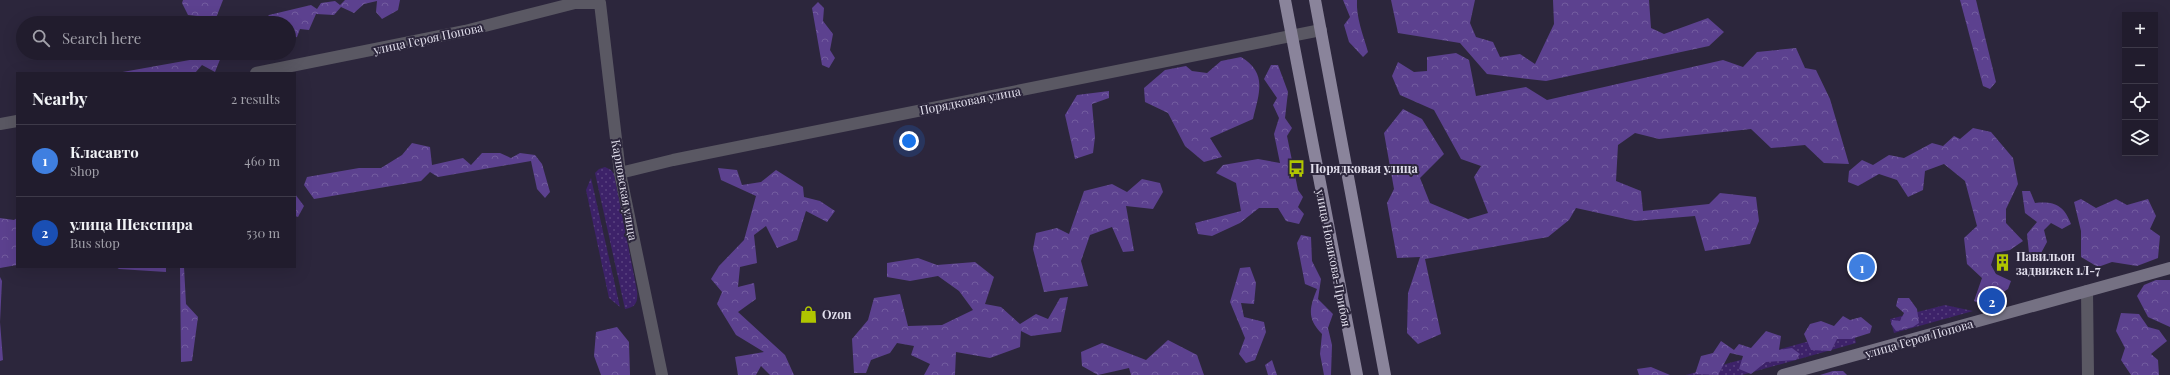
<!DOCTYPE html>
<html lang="en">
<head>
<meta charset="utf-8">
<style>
  :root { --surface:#211c2d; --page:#2d2939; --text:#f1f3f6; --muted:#a2a1aa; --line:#3e3a49; --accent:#b0c500 }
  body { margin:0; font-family:"Playfair Display",serif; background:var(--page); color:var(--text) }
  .controls { position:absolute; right:12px; top:12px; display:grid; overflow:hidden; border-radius:0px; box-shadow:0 4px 16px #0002 }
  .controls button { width:36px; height:36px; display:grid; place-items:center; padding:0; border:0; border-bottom:1px solid var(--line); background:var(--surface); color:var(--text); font:20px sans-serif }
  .you { position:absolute; left:909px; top:141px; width:14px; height:14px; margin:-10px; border:3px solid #fff; border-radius:50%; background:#1a73e8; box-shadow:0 0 0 6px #1a73e833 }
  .badge { display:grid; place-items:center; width:26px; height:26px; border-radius:50%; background:var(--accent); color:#fff; font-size:13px; font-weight:700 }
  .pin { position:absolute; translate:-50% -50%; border:2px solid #fff; box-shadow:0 1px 4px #0006 }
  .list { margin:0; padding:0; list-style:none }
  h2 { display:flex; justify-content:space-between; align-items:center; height:52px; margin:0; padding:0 16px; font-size:17px }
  h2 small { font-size:13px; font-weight:400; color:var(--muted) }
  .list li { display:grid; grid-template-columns:26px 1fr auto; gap:12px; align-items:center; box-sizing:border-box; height:72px; padding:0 16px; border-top:1px solid var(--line) }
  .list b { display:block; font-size:15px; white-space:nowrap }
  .list p { margin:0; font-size:13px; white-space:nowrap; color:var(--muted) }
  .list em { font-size:13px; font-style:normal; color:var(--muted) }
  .icon { flex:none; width:22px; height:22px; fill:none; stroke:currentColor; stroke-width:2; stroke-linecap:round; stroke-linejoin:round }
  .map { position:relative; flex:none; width:2170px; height:375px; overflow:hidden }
  .search { position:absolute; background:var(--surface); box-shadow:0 4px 16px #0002; left:16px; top:16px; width:280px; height:44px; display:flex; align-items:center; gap:10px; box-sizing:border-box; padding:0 14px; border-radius:22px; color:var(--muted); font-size:15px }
  .panel { position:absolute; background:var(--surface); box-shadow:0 4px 16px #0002; left:16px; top:72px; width:280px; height:196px; border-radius:0px }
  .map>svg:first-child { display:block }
  .grass { fill:url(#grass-dots) }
  .forest { fill:url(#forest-crowns) }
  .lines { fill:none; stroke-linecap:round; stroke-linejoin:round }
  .street { stroke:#5a5863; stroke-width:12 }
  .secondary { stroke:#757183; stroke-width:12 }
  .primary { stroke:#8a849b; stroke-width:12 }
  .labels { text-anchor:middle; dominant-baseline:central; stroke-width:4; stroke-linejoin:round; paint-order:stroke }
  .street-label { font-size:12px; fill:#e2dfed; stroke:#2c263c }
  .poi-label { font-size:12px; font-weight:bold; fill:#e2dfed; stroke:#2c263c; text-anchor:start }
</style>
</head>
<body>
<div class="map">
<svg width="2170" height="375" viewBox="0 0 2170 375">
  <defs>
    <pattern id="grass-dots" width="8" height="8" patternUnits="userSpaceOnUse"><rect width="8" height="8" fill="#3d2269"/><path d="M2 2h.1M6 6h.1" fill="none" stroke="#59427f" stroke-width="1.8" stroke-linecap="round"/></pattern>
    <pattern id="forest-crowns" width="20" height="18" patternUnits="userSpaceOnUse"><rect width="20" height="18" fill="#5c418f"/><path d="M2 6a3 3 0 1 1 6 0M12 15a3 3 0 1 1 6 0" fill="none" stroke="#735c9f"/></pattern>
  </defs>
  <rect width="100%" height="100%" fill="#2c263c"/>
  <g class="grass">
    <path d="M605 167 611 170 614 174 637 291C638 302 636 307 625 309L595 173 599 169Z"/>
    <path d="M591 178 620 307 609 298 586 190Z"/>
    <path d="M1945 305 1973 311 1894 333 1890 319Z"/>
    <path d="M1853 329 1856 343 1742 375H1686Z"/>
  </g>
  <g class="forest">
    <path d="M183 0H223L216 18 188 15 182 3Z"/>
    <path d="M345 0H400L398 10 382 19 376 12 377 1 364 4 354 13 341 7 334 15 316 14 309 30 300 29 297 37 289 39V23H239L241 17H257L263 22 269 15 311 5 317 9 321 3 335 1 340 5Z"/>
    <path d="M1343 0H1357C1356 18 1363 34 1368 52L1363 57 1349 42 1344 25 1350 17Z"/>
    <path d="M1391 0H1475L1470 23 1476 37 1493 42 1500 57 1520 54 1535 64 1554 24 1553 0H1649L1651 28 1664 34 1708 18 1724 32 1709 46 1546 81 1487 74 1460 43 1398 33Z"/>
    <path d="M1960 0H1976L1996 82 1990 89 1983 86Z"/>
    <path d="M818 2 824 8 823 21 833 34 830 50 835 58 829 68 822 65 812 8Z"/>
    <path d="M1796 48 1805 68 1816 70 1830 99 1849 164 1824 163 1805 145 1771 148 1751 129 1659 139 1635 133 1618 145 1616 181 1641 191 1643 211 1709 204 1720 193 1756 197 1759 221 1750 244 1705 251 1695 216 1635 221 1576 208 1569 220 1548 237 1425 259 1441 334 1418 344 1407 333 1408 293 1420 257 1397 258 1387 203 1394 189 1384 133 1403 109 1422 119 1444 154 1420 178 1430 203 1468 219 1488 213 1474 177 1481 166 1461 159 1434 110 1400 95 1392 76 1398 62 1414 72 1427 71V57L1456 53 1469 60 1476 96 1526 87 1547 100 1723 60 1743 67 1757 52Z"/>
    <path d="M212 56 221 57 215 72 202 65 195 73H117Z"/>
    <path d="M1241 57C1268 73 1259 94 1253 119L1210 138 1222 157 1204 162 1185 146 1168 113 1145 102 1144 88 1165 70 1186 66 1192 71 1207 73 1221 61Z"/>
    <path d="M1271 65H1278L1288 92 1285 118 1292 128 1287 136 1298 190 1303 197 1298 207 1304 214 1299 224 1286 221 1278 208H1259L1240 223 1212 236 1198 234 1195 223 1241 211 1236 183 1216 173 1223 165 1258 159 1280 163 1274 134 1279 118 1273 105 1277 98 1264 79Z"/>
    <path d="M1109 91V98L1092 104 1095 137 1093 153 1075 159 1065 115 1077 95Z"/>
    <path d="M1973 128 1991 132 2013 158 2018 184 2006 209V223L2023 241 2010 250 1995 253 1991 265 1996 274 2011 281 2008 289 1982 305 1974 301 1982 278 1967 264 1964 238 1977 226 1965 181 1944 164 1925 171 1923 190 1908 197 1897 180 1879 174 1858 186 1848 182 1849 171 1862 160 1873 165 1889 155 1904 158 1932 143 1943 146 1954 136 1960 139Z"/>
    <path d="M412 143 430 147 432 165 463 158 471 165 482 153H500L511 158 520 153 535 155 542 164 550 192 545 198 537 189 531 161 438 177 430 172 421 181 314 199 304 185 307 177 359 168H381L402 155Z"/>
    <path d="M718 168 737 170 742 185 761 182 776 170 803 187 804 197 820 201 835 211 827 222 806 211 797 240 777 248 766 226 754 235 757 263 740 267 738 287 754 283 756 299 738 312 785 355 794 375H770L761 366 756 375H738L735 357 764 352 736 335 717 304 722 292 711 279 719 266 744 240 756 196 721 180Z"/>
    <path d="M1142 179 1160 183 1163 192 1153 209 1126 206 1134 251 1123 252 1112 227 1090 235 1081 261 1088 286 1044 292 1033 249 1036 233 1057 228 1069 234 1084 191 1112 184 1127 192Z"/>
    <path d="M2022 191H2030L2035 203C2054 201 2064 205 2071 224L2062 229 2051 223 2044 230 2047 242 2040 255 2029 253 2027 234 2037 222 2025 213Z"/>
    <path d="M295 194 304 206 298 217 295 216Z"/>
    <path d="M2081 199 2096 208 2116 199 2127 205 2148 199 2156 216 2150 229 2160 236 2158 258 2137 266 2112 262 2098 267 2081 257V231L2074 202Z"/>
    <path d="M0 218 14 220 17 218V265L0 268Z"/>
    <path d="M1301 235 1311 237 1312 261 1321 279 1318 299 1333 314 1328 328 1332 345 1331 375H1324L1320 354 1322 334C1306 318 1310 307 1317 289L1305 284 1297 243Z"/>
    <path d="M918 258 937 265 975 262 994 277 985 304 1001 307 1020 324 1036 314 1048 319 1060 298 1068 297 1061 332 1031 336 1021 331 1020 347 990 358 956 352 955 375H924L930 364 911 355 914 346 897 343 890 353 871 360 866 373H854L852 339 868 320 874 298 900 294 908 326 942 325 973 310 959 291 938 276 910 281 887 277V263Z"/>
    <path d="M116 267H166V272L119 269Z"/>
    <path d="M180 267H184L186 304 198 317 192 361 181 362Z"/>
    <path d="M1250 267 1256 283 1254 304 1241 303 1244 317 1264 322 1266 332 1255 360 1246 363 1239 354 1245 338 1230 302 1240 268Z"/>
    <path d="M0 277 2 281 0 322 3 360 0 361Z"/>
    <path d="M2156 280H2170V327L2148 317 2137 296 2144 285Z"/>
    <path d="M1898 298H1909L1917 309 1919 323 1913 327 1896 331 1891 324 1892 320 1900 321 1904 313 1896 306Z"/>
    <path d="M2121 313 2139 314 2148 327 2159 330 2167 341 2151 354 2158 360 2159 375H2131L2121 360 2125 348 2116 331Z"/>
    <path d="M1843 316 1850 320 1861 317 1872 326 1870 333 1851 339H1837L1831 351 1811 350 1804 334 1810 324 1821 321 1834 326Z"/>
    <path d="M617 327 629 342 630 375H601L594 356 596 332Z"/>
    <path d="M1766 331 1781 336 1779 350 1792 348 1800 354 1796 360 1766 362 1751 374 1739 369 1743 356 1730 353 1718 375 1695 374 1701 356 1713 353 1721 341 1734 350 1739 344 1751 348Z"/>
    <path d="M1168 340 1197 355 1204 375H1131L1129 368 1098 375 1082 366 1081 352 1102 343 1146 360Z"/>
    <path d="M1272 360 1277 375H1268L1265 365Z"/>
    <path d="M1651 367 1670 375H1639L1637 369Z"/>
    <path d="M1833 371H1843L1847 375H1820Z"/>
  </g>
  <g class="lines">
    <g class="street">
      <path d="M256 73 465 31 575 3H600L620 173 662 375"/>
      <path d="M0 124 17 121"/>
      <path d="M620 173 673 160 1321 30"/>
      <path d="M2087 291 2088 375"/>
    </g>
    <path class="secondary" d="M1783 375 2170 268"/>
    <g class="primary">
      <path d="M1285 0 1357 375"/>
      <path d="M1315 0 1385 375"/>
    </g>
  </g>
  <defs>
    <symbol id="bus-bare" viewBox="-9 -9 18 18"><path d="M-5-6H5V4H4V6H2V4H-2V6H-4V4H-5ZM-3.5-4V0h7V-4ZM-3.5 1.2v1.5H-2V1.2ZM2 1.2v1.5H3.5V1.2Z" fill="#b0c500" stroke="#2c263c" stroke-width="2.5" paint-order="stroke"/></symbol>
    <symbol id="building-bare" viewBox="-9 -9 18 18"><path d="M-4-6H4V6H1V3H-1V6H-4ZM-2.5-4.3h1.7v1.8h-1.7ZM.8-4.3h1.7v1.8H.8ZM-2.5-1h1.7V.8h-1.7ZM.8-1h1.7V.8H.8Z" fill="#b0c500" stroke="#2c263c" stroke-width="2.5" paint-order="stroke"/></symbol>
    <symbol id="shop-bare" viewBox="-9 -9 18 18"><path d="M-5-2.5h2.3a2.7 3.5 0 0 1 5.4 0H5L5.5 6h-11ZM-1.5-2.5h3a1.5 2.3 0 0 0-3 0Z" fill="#b0c500" stroke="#2c263c" stroke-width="2.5" paint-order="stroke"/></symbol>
  </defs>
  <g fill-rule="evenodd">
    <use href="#bus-bare" x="1284" y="156" width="25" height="25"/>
    <use href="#building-bare" x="1990" y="250" width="25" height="25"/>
    <use href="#shop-bare" x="796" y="302" width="25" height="25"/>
  </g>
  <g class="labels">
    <g class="street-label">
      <text transform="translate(428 38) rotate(-12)">улица Героя Попова</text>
      <text transform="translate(970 100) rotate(-11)">Порядковая улица</text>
      <text transform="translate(625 190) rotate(80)">Карповская улица</text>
      <text transform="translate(1334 258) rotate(79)">улица Новикова-Прибоя</text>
      <text transform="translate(1919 338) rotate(-16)">улица Героя Попова</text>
    </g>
    <g class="poi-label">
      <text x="1310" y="168">Порядковая улица</text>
      <text x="2016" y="256">Павильон<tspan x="2016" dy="14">задвижек 1Л-7</tspan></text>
      <text x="822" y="314">Ozon</text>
    </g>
  </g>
</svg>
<div class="controls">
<button>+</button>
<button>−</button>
<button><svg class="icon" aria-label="locate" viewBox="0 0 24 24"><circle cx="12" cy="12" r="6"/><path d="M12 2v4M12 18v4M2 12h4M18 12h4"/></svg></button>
<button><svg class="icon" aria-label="layers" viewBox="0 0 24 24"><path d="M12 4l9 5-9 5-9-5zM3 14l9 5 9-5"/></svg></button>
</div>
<div class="you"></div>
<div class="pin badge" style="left:1862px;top:267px;background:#3f7fe0">1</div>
<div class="pin badge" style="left:1992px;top:301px;background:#1a4fb4">2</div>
<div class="search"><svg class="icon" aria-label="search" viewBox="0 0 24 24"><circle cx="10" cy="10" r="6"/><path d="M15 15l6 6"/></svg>Search here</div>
<section class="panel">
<h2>Nearby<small>2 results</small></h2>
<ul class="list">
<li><span class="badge" style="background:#3f7fe0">1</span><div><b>Класавто</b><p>Shop</p></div><em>460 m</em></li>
<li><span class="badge" style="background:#1a4fb4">2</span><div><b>улица Шекспира</b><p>Bus stop</p></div><em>530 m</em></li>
</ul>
</section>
</div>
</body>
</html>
